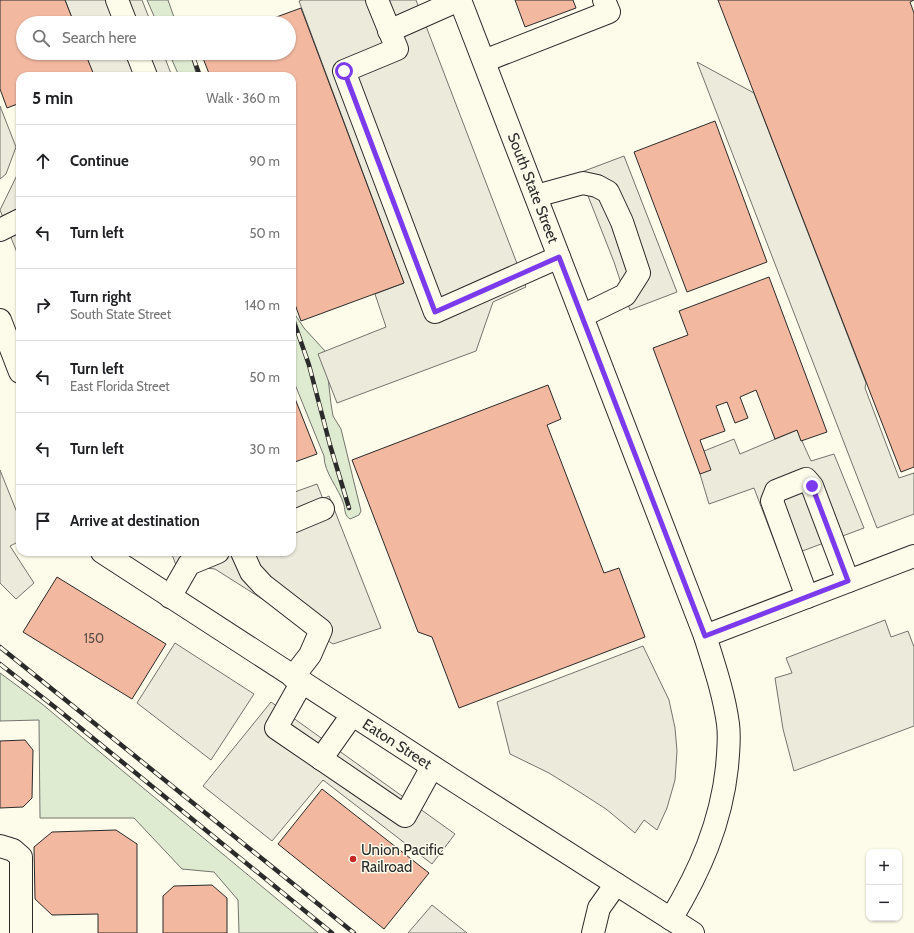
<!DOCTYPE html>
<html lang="en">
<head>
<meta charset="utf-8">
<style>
  :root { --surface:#fff; --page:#f2f2f2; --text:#202124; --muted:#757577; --line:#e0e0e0 }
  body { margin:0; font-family:Cabin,sans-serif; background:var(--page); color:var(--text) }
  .controls { position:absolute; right:12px; bottom:12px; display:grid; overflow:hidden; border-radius:8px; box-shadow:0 1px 3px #0004 }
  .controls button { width:36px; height:36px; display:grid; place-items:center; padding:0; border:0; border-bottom:1px solid var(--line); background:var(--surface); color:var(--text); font:20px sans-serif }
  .stop { position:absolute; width:12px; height:12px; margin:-9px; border:3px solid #7c3aed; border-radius:50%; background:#fff }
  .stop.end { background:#7c3aed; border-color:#fff; box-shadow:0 1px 4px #0008 }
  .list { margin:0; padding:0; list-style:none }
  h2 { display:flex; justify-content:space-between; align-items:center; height:52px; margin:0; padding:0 16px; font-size:17px }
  h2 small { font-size:13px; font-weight:400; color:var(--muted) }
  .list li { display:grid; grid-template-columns:26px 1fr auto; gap:12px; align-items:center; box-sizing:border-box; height:72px; padding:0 16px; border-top:1px solid var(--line) }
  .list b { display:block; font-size:15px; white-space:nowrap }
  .list p { margin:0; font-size:13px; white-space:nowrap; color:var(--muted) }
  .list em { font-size:13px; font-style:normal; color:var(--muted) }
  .icon { flex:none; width:22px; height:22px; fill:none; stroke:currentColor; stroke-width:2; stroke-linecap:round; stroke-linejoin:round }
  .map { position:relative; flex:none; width:914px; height:933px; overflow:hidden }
  .search { position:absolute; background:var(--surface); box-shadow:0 1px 3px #0004; left:16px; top:16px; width:280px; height:44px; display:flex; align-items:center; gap:10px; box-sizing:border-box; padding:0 14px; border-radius:22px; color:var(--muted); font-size:15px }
  .panel { position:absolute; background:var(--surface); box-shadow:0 1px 3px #0004; left:16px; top:72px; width:280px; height:484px; border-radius:12px }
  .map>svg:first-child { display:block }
  .green { fill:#deebd1; stroke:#74746e }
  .parking { fill:#eceadb; stroke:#74746e }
  .building { fill:#f2b8a0; stroke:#2b2b2b }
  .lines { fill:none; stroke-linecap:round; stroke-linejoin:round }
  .minor-casing { stroke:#2b2b2b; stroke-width:24 }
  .minor { stroke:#fdfbea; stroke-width:22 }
  .rail-casing { stroke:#2b2b2b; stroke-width:4.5 }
  .rail { stroke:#fdfbea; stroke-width:3; stroke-dasharray:9; stroke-linecap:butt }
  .route { stroke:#7c3aed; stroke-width:5 }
  .poi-dot { fill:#c62828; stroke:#fdfbea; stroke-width:1.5 }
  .labels { text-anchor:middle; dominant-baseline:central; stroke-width:3; stroke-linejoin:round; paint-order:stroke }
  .number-label { font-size:13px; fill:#5d4e48 }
  .street-label { font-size:15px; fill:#2b2b2b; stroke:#fdfbea }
  .poi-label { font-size:15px; fill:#2b2b2b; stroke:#fdfbea; text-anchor:start }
</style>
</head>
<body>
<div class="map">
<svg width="914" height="933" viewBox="0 0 914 933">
  <rect width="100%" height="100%" fill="#fdfbea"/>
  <g class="green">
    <path d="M147 0H168L176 23H157Z"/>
    <path d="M169 53H190L197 76H179Z"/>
    <path d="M292 310 304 328 325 351 331 404 333 416 341 429 361 511 359 515 350 519C345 516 345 511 344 505 339 488 324 473 324 456L292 377Z"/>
    <path d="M0 673 42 704 318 933H239L238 900 214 872 182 869 134 818H40L39 720 0 721Z"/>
  </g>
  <g class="parking">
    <path d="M65 0H142L151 23H74Z"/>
    <path d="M302 0H416L526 287 493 302 476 351 337 403 318 354 386 327 375 294 404 283 299 1Z"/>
    <path d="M85 53H163L172 76H91L93 75Z"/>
    <path d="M697 62 754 93 866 383 865 388 899 478 914 473V514L877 528Z"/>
    <path d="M0 106 16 147 6 174 0 179Z"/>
    <path d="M624 156 677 292 630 310 614 262 579 173Z"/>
    <path d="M20 169V260L0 210Z"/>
    <path d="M797 430 811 461 834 454 864 528 781 559 754 488 709 504 700 474 704 451 734 439 740 454Z"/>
    <path d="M0 470 20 520V541L10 546 34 583 16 599 0 583Z"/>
    <path d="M317 484 323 499 329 496 381 628 333 644 215 569 176 565 171 552H292V493Z"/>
    <path d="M885 620 891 637 908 631 914 647V726L794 771 783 729 775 678 792 673 786 658Z"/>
    <path d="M175 643 254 694 211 760 137 703Z"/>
    <path d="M643 646 669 700 675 728 677 751 675 780 667 808 657 830 644 820 635 833 606 809 578 791 549 773 510 754 497 702Z"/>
    <path d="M271 702 455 834 432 864 323 780 272 841 203 786Z"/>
    <path d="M432 905 467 933H408Z"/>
  </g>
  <g class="building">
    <path d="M0 0H65L74 23H23V53H85L94 75 20 76V103L7 108 0 89Z"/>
    <path d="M515 0H573L576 8 525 27Z"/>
    <path d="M718 0H914L910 2 914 13V467L901 472Z"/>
    <path d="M301 8 404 283 301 321 292 296V76H210L201 53H289V23H260Z"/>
    <path d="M715 121 767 262 687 292 634 152Z"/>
    <path d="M769 277 827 432 801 441 797 430 775 439 756 390 740 397 748 418 735 423 727 402 716 406 725 431 700 440 711 470 700 474 653 348 688 335 679 311Z"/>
    <path d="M548 385 561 419 547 425 604 573 619 568 645 637 459 708 432 637 418 632 352 460Z"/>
    <path d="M292 391 317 454 292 463Z"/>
    <path d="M57 577 166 644 132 699 23 632Z"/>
    <path d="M25 740 33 750 32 798 23 807 0 808V741Z"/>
    <path d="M322 789 429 873 384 929 278 844Z"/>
    <path d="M116 830 137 844V933H98V914L52 915 35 899 34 847 52 832Z"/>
    <path d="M212 885 227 898V933H163V896L174 886Z"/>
  </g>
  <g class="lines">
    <defs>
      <g id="minor">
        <path d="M117 0 126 23"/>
        <path d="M377 0 397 49 344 71 435 312 559 257"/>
        <path d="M460 0 705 636C714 665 724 694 728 724 730 738 728 753 727 767 721 823 700 871 671 919"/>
        <path d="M389 31 459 0"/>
        <path d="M137 53 146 76"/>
        <path d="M484 61 609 12 604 0"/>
        <path d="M536 196 583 183 597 186 608 192 622 222 639 273 625 295 582 316"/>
        <path d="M0 230 20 220"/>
        <path d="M0 320 20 372"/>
        <path d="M292 522 323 509"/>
        <path d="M102 552 453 780 693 933"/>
        <path d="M242 552 251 572 263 585 321 630 310 655 293 677"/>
        <path d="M170 597 189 564 218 552"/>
        <path d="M807 597 772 501 776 491 806 479 812 486 848 581"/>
        <path d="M705 636 914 556"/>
        <path d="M302 682 276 728 405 816 432 767"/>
        <path d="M321 759 352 715"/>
        <path d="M0 846 13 850 21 857V933"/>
        <path d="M593 933 599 908 616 884"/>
      </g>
    </defs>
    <use href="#minor" class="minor-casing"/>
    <use href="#minor" class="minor"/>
    <defs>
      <g id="rail">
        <path d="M193 57 200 76"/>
        <path d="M292 316 309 365 330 445 349 508"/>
        <path d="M0 647 354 933"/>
        <path d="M0 664 56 708 332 933"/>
      </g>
    </defs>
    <use href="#rail" class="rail-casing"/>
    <use href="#rail" class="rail"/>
  </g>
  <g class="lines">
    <path class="route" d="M344 71 435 312 559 257 705 636 848 581 812 486"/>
  </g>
  <circle class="poi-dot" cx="353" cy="859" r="4"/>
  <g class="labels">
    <g class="number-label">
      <text x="94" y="638">150</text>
    </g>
    <g class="street-label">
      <text transform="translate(533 188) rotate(69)">South State Street</text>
      <text transform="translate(397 744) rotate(33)">Eaton Street</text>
    </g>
    <g class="poi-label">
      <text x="361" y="850">Union Pacific<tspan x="361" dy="17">Railroad</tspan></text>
    </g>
  </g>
</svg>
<div class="controls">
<button>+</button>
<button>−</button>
</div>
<div class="stop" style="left:344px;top:71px"></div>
<div class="stop end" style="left:812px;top:486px"></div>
<div class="search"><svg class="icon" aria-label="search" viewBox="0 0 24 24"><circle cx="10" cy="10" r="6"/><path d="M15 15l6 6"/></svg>Search here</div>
<section class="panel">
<h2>5 min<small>Walk · 360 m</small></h2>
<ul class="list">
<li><svg class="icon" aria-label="ahead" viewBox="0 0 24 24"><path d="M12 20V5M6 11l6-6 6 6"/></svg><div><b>Continue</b></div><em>90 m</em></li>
<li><svg class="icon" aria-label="left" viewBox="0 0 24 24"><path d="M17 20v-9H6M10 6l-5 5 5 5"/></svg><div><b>Turn left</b></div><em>50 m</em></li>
<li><svg class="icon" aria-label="right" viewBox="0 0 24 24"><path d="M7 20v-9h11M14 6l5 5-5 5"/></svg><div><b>Turn right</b><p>South State Street</p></div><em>140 m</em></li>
<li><svg class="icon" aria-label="left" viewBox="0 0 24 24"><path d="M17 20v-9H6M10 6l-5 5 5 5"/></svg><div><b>Turn left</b><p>East Florida Street</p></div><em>50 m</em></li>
<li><svg class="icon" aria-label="left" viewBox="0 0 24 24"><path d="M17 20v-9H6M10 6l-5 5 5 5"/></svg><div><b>Turn left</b></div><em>30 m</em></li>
<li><svg class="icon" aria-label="arrive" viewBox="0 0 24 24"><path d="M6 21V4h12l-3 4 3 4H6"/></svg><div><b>Arrive at destination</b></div></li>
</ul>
</section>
</div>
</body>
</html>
